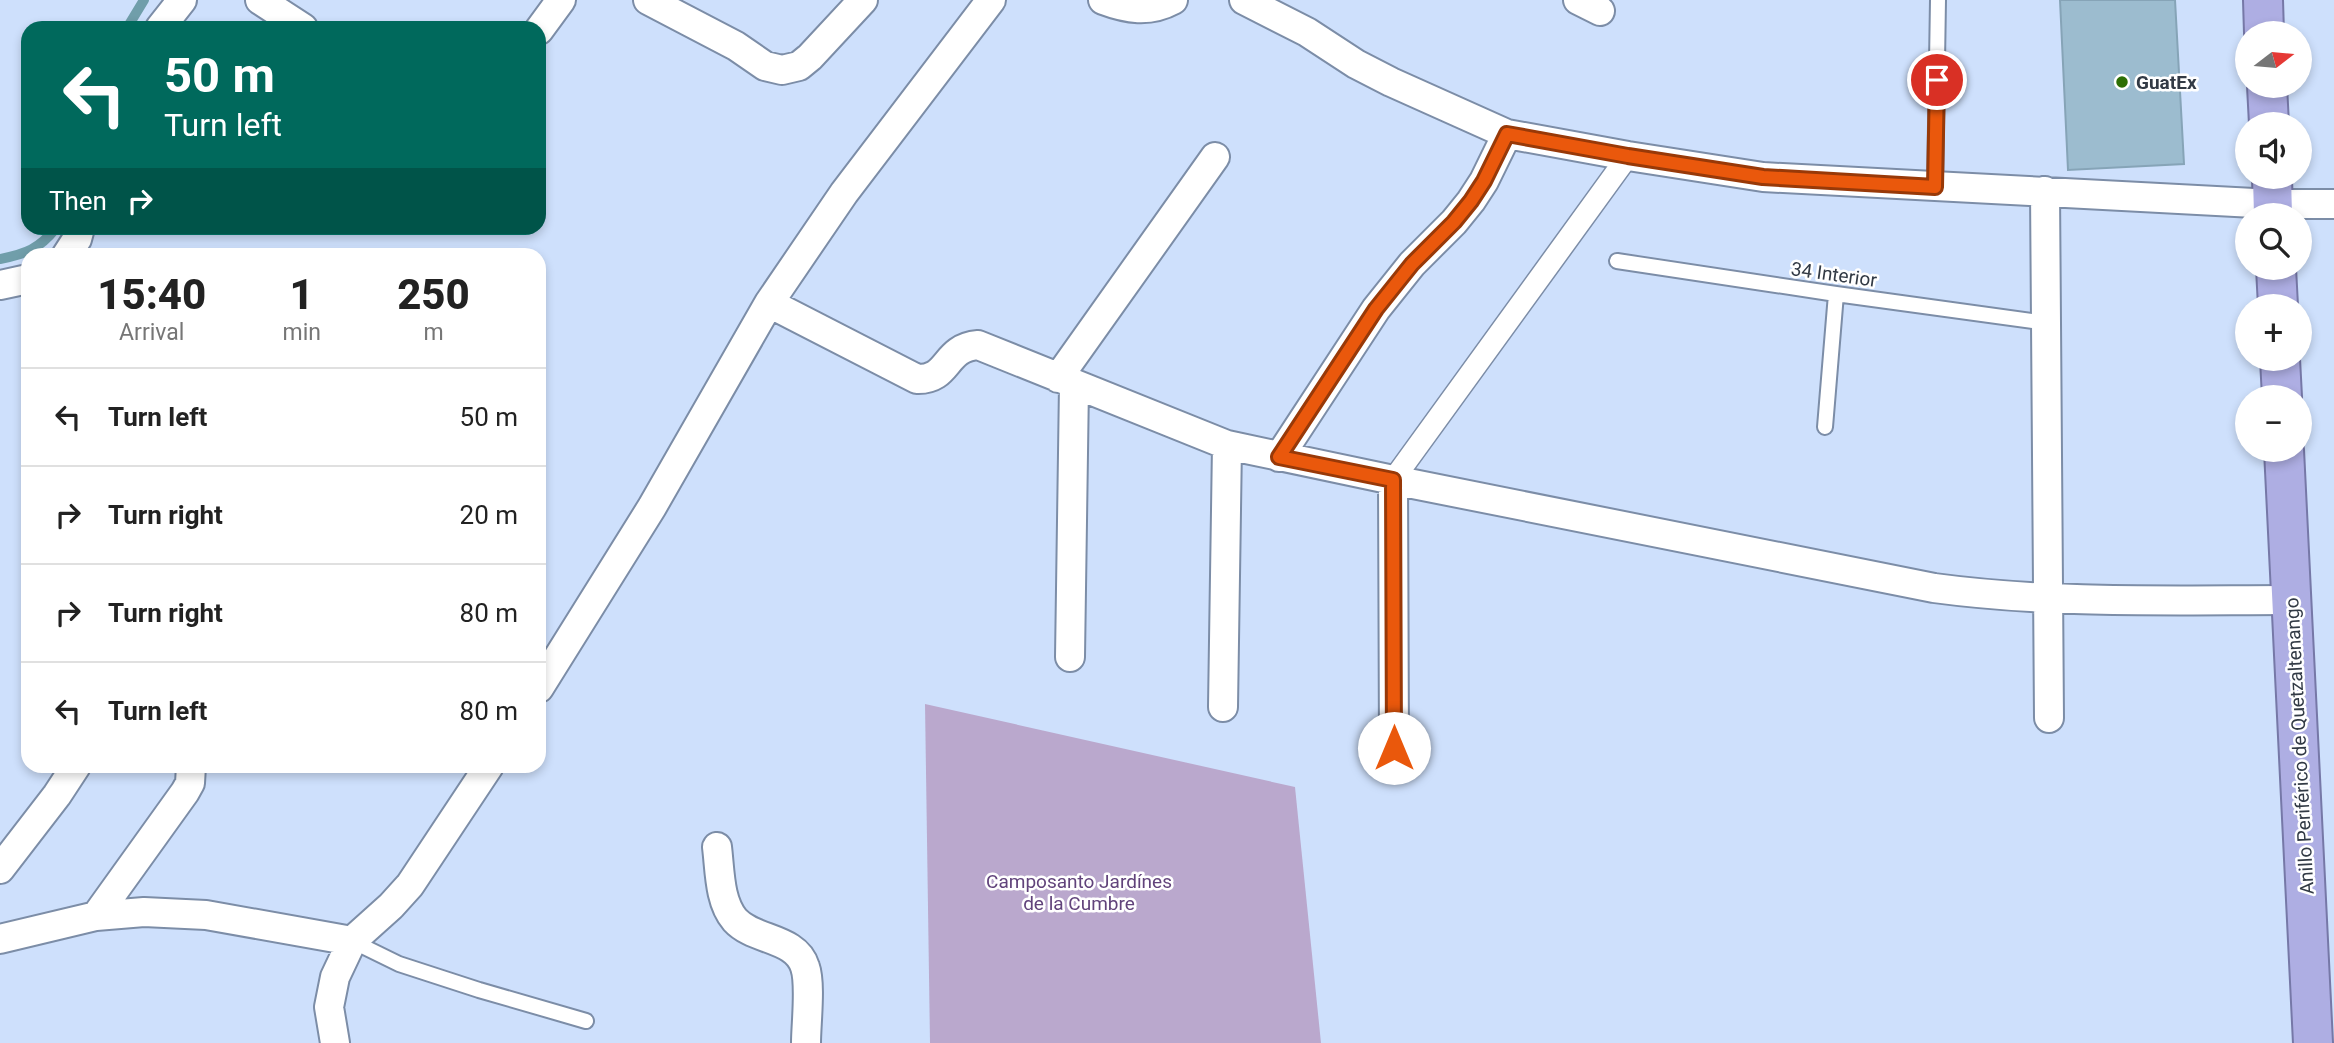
<!DOCTYPE html>
<meta charset="utf-8">
<style>
body{margin:0;font-family:Roboto,sans-serif;background:#f2f2f2;color:#222;height:100vh;display:flex;flex-direction:column;font-size:26px;white-space:nowrap}
*{box-sizing:border-box;margin:0}
p{font-size:23px;color:#767676}
.icon{flex:none;width:38px;height:38px;fill:none;stroke:currentColor;stroke-width:2;stroke-linecap:round;stroke-linejoin:round}
.map{position:relative;flex:1;overflow:hidden}
.side{position:absolute;left:21px;top:248px;width:525px;height:525px;display:flex;flex-direction:column;background:#fff;border-radius:21px;box-shadow:0 4px 10px #0003}
.side>*{flex:none}
.hud{position:absolute;left:21px;top:21px;width:525px;height:214px;border-radius:21px;box-shadow:0 4px 10px #0003;background:#00695c;color:#fff;overflow:hidden}
.needle{width:46px;rotate:74deg}
.controls{position:absolute;left:2235px;top:21px;display:grid;gap:14px}
.controls a{display:grid;place-items:center;width:77px;height:77px;border-radius:50%;background:#fff;box-shadow:0 4px 10px #0003;font-size:35px}
.pin{position:absolute;display:grid;place-items:center;width:60px;height:60px;color:#fff;margin:-30px;border:4px solid #fff;border-radius:50%;box-shadow:0 2px 7px #0007}
.me{position:absolute;width:77px;margin:-38px;rotate:0deg;stroke-linejoin:round;filter:drop-shadow(0 0 5px #0008)}
.turn{display:flex;align-items:center;gap:24px;height:147px;padding:0 28px;font-size:32px}
.turn .icon{width:91px;height:91px;stroke-width:2.5}
.turn b{display:block;font-size:49px;line-height:60px}
.then{display:flex;align-items:center;height:66px;padding:0 28px;background:#0003;gap:14px;font-size:26px}
.eta{display:flex;justify-content:space-evenly;align-items:center;height:119px;text-align:center}
.eta b{font-size:42px;font-weight:800;line-height:49px}
ul{padding:0;list-style:none}
li{display:flex;align-items:center;gap:21px;height:98px;padding:0 28px;border-top:2px solid #e0e0e0}
li div{flex:1}
li b{display:block;font-size:26px}
li em{font-style:normal}
.map>svg:first-child{display:block}
</style>
<div class="map">
<svg width="2334" height="1043" viewBox="0 0 2334 1043">
<rect width="100%" height="100%" fill="#cee0fc"/>
<path fill="#baa8cd" d="M 925,704 L 1295,787 L 1321,1043 L 930,1043 Z"/>
<g fill="none" stroke-linecap="round" stroke-linejoin="round">
<path stroke="#709eaa" stroke-width="10" d="M 127,28 L 144,0
M 0,259 C 26,254 39,249 56,228"/>
</g>
<path fill="#9cbccf" stroke="#86a4b7" stroke-width="2" d="M 2060,0 L 2175,0 L 2184,164 L 2068,170 Z"/>
<g fill="none" stroke-linecap="round" stroke-linejoin="round">
<g stroke="#7c8da7" stroke-width="18">
<path id="service" d="M 1935,187 L 1938,0
M 1617,261 L 1836,294 L 2047,323
M 1825,427 L 1836,294
M 352,941 L 399,964 L 479,990 L 586,1021"/>
</g>
<g stroke="#7c8da7" stroke-width="24">
<path id="pedestrian" d="M 1393,480 L 1628,156"/>
</g>
<g stroke="#7c8da7" stroke-width="32">
<path id="minor" d="M 260,0 L 303,28
M 648,0 L 736,46 L 765,66 L 782,70 L 799,66 L 810,57 L 863,0
M 1103,0 C 1127,9 1149,13 1173,0
M 1244,0 L 1307,32 L 1356,64 L 1391,82 L 1507,134 L 1628,156 L 1763,177 L 2273,204 L 2334,204
M 1578,0 L 1600,11
M 160,28 L 182,0
M 539,30 L 561,0
M 2045,191 L 2049,718
M 66,256 L 77,239 L 80,228
M 0,285 L 28,279
M 769,303 L 917,379 C 950,380 943,348 978,345 L 1227,445 L 1393,480 L 1934,588 C 2053,604 2172,600 2291,600
M 1058,378 L 1215,157
M 1279,457 L 1376,309 L 1412,264 L 1454,222 L 1471,201 L 1484,181 L 1507,134
M 1393,480 L 1394,748
M 1070,657 L 1074,385
M 539,688 L 652,507 L 769,303 L 844,193 L 991,0
M 1223,707 L 1227,445
M 717,847 C 720,871 719,901 735,920 C 754,941 796,937 805,967 C 811,984 806,1024 806,1043
M 0,869 L 57,795 L 76,766
M 96,916 L 185,792 L 190,783 L 191,766
M 0,939 L 96,916 L 144,912 L 206,915 L 352,941
M 335,1043 L 329,1007 L 335,977 L 352,941 L 391,906 L 410,885 L 489,766"/>
</g>
<g stroke="#7678a7" stroke-width="42">
<path id="trunk" d="M 2263,0 L 2264,33
M 2267,86 L 2269,124
M 2272,177 L 2273,215
M 2276,268 L 2278,306
M 2280,359 L 2282,397
M 2284,450 L 2313,1043"/>
</g>
<use href="#service" stroke="#fff" stroke-width="14"/>
<use href="#pedestrian" stroke="#fff" stroke-width="21"/>
<use href="#minor" stroke="#fff" stroke-width="28"/>
<use href="#trunk" stroke="#aeaee3" stroke-width="38"/>
</g>
<g fill="none" stroke-linecap="round" stroke-linejoin="round">
<g stroke="#983908" stroke-width="18">
<path id="route" d="M 1394,748 L 1393,480 L 1279,457 L 1376,309 L 1412,264 L 1454,222 L 1471,201 L 1484,181 L 1507,134 L 1628,156 L 1763,177 L 1935,187 L 1937,80"/>
</g>
<use href="#route" stroke="#ea580c" stroke-width="12"/>
</g>
<circle fill="#2d6e04" stroke="#fff" stroke-width="2.5" cx="2122" cy="82" r="7"/>
<g text-anchor="middle" stroke-width="5" stroke-linejoin="round" paint-order="stroke">
<g font-size="19" font-weight="bold" fill="#323a45" stroke="#fff" text-anchor="start">
<text x="2136" y="89">GuatEx</text>
</g>
<g font-size="19" fill="#323a45" stroke="#fff">
<text transform="translate(1834 274) rotate(8)" y="7">34 Interior</text>
<text transform="translate(2299 746) rotate(-93)" y="7">Anillo Periférico de Quetzaltenango</text>
</g>
<g font-size="19" fill="#61437b" stroke="#fff">
<text x="1079" y="888">Camposanto Jardínes<tspan x="1079" dy="22">de la Cumbre</tspan></text>
</g>
</g>
</svg>
<div class="controls">
<a><svg class="needle" viewBox="-14 -14 28 28"><path d="M0-13l5 13h-10z" fill="#e53935"/><path d="M0 13l5-13h-10z" fill="#767676"/></svg></a>
<a><svg class="icon" aria-label="sound" viewBox="0 0 24 24"><path d="M4 9h4l5-4v14l-5-4H4zM17 9q2 3 0 6"/></svg></a>
<a><svg class="icon" aria-label="search" viewBox="0 0 24 24"><circle cx="10" cy="10" r="6"/><path d="M15 15l6 6"/></svg></a>
<a>+</a>
<a>−</a>
</div>
<div class="pin" style="left:1937px;top:80px;background:#d93025"><svg class="icon" aria-label="arrive" viewBox="0 0 24 24"><path d="M6 21V4h12l-3 4 3 4H6"/></svg></div>
<svg class="me" style="left:1394px;top:748px" viewBox="-20 -20 40 40"><circle r="19" fill="#fff"/><path d="M0-13L10 11 0 6-10 11z" fill="#ea580c"/></svg>
<div class="hud">
<div class="turn"><svg class="icon" aria-label="left" viewBox="0 0 24 24"><path d="M17 20v-9H6M10 6l-5 5 5 5"/></svg><div><b>50 m</b>Turn left</div></div>
<div class="then">Then<svg class="icon" aria-label="right" viewBox="0 0 24 24"><path d="M7 20v-9h11M14 6l5 5-5 5"/></svg></div>
</div>
<section class="side">
<div class="eta">
<div><b>15:40</b><p>Arrival</p></div>
<div><b>1</b><p>min</p></div>
<div><b>250</b><p>m</p></div>
</div>
<ul>
<li><svg class="icon" aria-label="left" viewBox="0 0 24 24"><path d="M17 20v-9H6M10 6l-5 5 5 5"/></svg><div><b>Turn left</b></div><em>50 m</em></li>
<li><svg class="icon" aria-label="right" viewBox="0 0 24 24"><path d="M7 20v-9h11M14 6l5 5-5 5"/></svg><div><b>Turn right</b></div><em>20 m</em></li>
<li><svg class="icon" aria-label="right" viewBox="0 0 24 24"><path d="M7 20v-9h11M14 6l5 5-5 5"/></svg><div><b>Turn right</b></div><em>80 m</em></li>
<li><svg class="icon" aria-label="left" viewBox="0 0 24 24"><path d="M17 20v-9H6M10 6l-5 5 5 5"/></svg><div><b>Turn left</b></div><em>80 m</em></li>
</ul>
</section>
</div>
